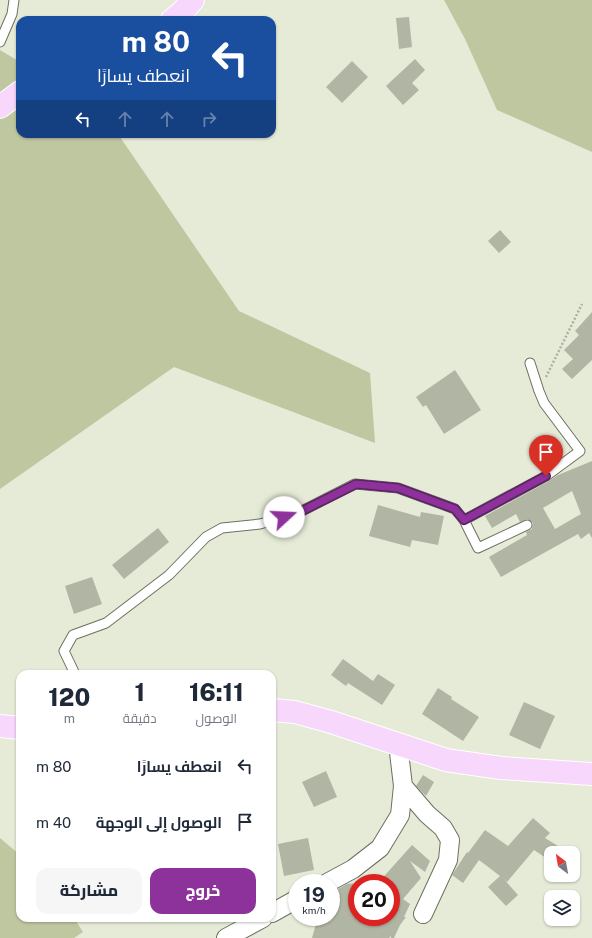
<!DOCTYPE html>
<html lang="ar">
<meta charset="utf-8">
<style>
body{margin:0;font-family:"Public Sans",Cairo,sans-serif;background:#f6f6f7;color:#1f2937;direction:rtl;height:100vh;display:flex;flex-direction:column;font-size:15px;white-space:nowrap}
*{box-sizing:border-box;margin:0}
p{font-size:13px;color:#747a83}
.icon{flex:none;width:22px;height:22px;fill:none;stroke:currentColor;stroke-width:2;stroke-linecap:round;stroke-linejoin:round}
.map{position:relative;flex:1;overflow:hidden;direction:ltr}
.panel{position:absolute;left:16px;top:670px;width:260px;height:252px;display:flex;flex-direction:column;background:#fff;border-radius:12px;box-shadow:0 1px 3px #0004;direction:rtl}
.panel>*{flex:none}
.banner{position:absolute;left:16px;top:16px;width:260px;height:122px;border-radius:12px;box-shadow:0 1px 3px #0004;direction:rtl;background:#1a4fa0;color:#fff;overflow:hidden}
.needle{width:26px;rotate:329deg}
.controls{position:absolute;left:544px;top:846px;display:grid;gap:8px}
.controls a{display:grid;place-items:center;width:36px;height:36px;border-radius:8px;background:#fff;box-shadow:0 1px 3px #0004;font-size:20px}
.speed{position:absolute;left:288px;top:874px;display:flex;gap:8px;font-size:20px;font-weight:700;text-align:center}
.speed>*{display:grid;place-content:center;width:52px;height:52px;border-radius:50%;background:#fff;box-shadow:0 1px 3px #0004;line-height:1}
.speed small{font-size:10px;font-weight:400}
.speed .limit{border:6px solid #d22;background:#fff;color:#111}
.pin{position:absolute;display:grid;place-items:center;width:34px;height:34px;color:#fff;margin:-41px -17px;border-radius:50% 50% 50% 0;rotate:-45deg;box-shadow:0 0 4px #0007}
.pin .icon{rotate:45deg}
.me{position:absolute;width:44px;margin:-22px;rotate:70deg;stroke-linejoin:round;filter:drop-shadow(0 0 3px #0008)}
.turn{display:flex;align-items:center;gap:14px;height:84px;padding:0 20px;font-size:18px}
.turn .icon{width:52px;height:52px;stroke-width:2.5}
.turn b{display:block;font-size:28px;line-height:34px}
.lanes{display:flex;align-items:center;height:38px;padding:0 20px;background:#0003;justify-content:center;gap:20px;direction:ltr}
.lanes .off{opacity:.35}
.eta{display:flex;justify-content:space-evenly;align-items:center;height:68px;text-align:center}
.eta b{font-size:24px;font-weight:800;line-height:28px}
.primary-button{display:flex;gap:8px;margin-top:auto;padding:8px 20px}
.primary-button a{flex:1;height:46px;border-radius:12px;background:#8d319b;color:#fff;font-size:16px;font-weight:800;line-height:46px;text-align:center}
.primary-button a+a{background:#f6f6f7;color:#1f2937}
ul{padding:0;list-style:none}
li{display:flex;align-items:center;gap:12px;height:56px;padding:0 20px}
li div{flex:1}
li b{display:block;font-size:15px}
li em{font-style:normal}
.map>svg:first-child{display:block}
</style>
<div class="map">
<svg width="592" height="938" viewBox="0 0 592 938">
<rect width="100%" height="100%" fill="#e6ebd8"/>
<path fill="#bfc7a0" d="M 444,0 L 592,0 L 592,152 L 497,110 L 465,39 Z
M 0,50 L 20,62 L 20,134 L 118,134 L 239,311 L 370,373 L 375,443 L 174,367 L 0,489 Z
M 0,838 L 20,855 L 20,918 L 74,918 L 83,932 L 74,938 L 0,938 Z"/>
<path fill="#b1b5a3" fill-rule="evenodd" d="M 409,17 L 412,47 L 399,49 L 396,18 Z
M 415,59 L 425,70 L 412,83 L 419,90 L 403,105 L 386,86 Z
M 352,61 L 368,77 L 342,103 L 326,87 Z
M 500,230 L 511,242 L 499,253 L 488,241 Z
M 592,312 L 592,360 L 572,379 L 562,369 L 573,359 L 564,350 L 579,335 L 575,331 Z
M 455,370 L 481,410 L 444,434 L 426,405 L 423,407 L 416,397 Z
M 592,461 L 592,538 L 589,533 L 581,539 L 578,534 L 501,577 L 489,557 L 527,535 L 526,532 L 532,529 L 533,523 L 527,519 L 520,522 L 516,514 L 492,528 L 485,516 L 549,481 L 558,475 ZM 572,491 L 581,514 L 555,529 L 543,508 Z
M 378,505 L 420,517 L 421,512 L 444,516 L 438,545 L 412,540 L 410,547 L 369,536 Z
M 158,528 L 169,542 L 124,579 L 112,565 Z
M 92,577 L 102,604 L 74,614 L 65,586 Z
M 343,659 L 373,681 L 378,674 L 395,685 L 382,705 L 348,683 L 346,686 L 331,675 Z
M 438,688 L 452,697 L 451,699 L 479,717 L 463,741 L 422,714 Z
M 524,702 L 555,716 L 540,749 L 509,735 Z
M 326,771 L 337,797 L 314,807 L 302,782 Z
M 423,775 L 434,782 L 426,796 L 416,786 Z
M 533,818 L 550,833 L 545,838 L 558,846 L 553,853 L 551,853 L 551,857 L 549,860 L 534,850 L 507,882 L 502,877 L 518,895 L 506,906 L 488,887 L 500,876 L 479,860 L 463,883 L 452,875 L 467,852 L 468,853 L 485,830 L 508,846 Z
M 308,838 L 314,870 L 284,876 L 278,844 Z
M 412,845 L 430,861 L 425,872 L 410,861 L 421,878 L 403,899 L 410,904 L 404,917 L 406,917 L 400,925 L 394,938 L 391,938 L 391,936 L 389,938 L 312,938 L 318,917 L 331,921 L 331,893 L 347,884 L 357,883 L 357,917 L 391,917 L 391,883 L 378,883 Z"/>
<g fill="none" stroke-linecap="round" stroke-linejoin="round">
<g stroke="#6c705f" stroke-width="11">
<path id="service" d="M 0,42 L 12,14 L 14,0
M 464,520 L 546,476 L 580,451 L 544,403 L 539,391 L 530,363
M 75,674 L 64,651 L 73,635 L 106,623 L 169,575 L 206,537 L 222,528 L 260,524 L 296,514 L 355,484 L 398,488 L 455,509 L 464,520 L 478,548 L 527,525"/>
</g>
<g stroke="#6c705f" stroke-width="20">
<path id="minor" d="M 403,786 L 427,814 L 443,828 L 450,840 L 448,860 L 423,914
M 327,883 L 353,869 L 380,848 L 400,815 L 403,786 L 398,744
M 272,913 L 297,899
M 226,938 L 263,918"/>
</g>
<g stroke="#fff" stroke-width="24">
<path id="primary" d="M 172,20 L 182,12 L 193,0
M 0,107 L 20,92
M 272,710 L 295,712 L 331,722 L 446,760 L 501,768 L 592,774
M 0,726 L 20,728"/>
</g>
<path stroke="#acb0a1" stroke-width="2.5" stroke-dasharray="2 2" stroke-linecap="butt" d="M 546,377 L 582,304"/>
<use href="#service" stroke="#fff" stroke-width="9"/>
<use href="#minor" stroke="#fff" stroke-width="18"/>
<use href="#primary" stroke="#f7d7fb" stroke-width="22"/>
</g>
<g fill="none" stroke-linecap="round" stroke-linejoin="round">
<g stroke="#5c2065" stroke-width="10">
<path id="route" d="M 284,517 L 296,514 L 356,484 L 398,488 L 455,509 L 464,520 L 546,476"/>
</g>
<use href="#route" stroke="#8d319b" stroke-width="7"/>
</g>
</svg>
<div class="controls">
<a><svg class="needle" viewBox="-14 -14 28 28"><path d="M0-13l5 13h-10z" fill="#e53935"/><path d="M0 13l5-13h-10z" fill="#747a83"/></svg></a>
<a><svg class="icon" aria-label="layers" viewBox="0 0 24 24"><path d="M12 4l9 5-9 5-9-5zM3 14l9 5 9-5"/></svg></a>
</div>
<div class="speed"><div>19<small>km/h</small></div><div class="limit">20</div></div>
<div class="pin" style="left:546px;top:476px;background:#d93025"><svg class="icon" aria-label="arrive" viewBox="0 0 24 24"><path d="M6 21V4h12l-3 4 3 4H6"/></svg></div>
<svg class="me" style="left:284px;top:517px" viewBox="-20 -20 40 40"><circle r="19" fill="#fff"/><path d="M0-13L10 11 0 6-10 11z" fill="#8d319b"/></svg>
<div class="banner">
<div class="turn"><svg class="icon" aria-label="left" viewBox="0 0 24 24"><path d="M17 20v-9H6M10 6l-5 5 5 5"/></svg><div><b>80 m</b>انعطف يسارًا</div></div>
<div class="lanes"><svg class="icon" aria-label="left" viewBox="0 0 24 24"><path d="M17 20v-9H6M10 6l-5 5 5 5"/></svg><svg class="icon off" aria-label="ahead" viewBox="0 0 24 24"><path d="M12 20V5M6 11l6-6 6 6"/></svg><svg class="icon off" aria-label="ahead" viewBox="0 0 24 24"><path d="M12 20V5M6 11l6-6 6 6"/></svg><svg class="icon off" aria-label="right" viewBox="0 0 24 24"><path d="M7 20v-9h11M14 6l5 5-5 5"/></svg></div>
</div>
<section class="panel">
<div class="eta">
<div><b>16:11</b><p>الوصول</p></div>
<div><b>1</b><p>دقيقة</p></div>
<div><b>120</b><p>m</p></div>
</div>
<ul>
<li><svg class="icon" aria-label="left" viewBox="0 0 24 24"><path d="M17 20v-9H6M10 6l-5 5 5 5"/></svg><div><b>انعطف يسارًا</b></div><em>80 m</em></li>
<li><svg class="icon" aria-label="arrive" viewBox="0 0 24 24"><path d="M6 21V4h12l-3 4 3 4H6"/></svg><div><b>الوصول إلى الوجهة</b></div><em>40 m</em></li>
</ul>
<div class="primary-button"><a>خروج</a><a>مشاركة</a></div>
</section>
</div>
